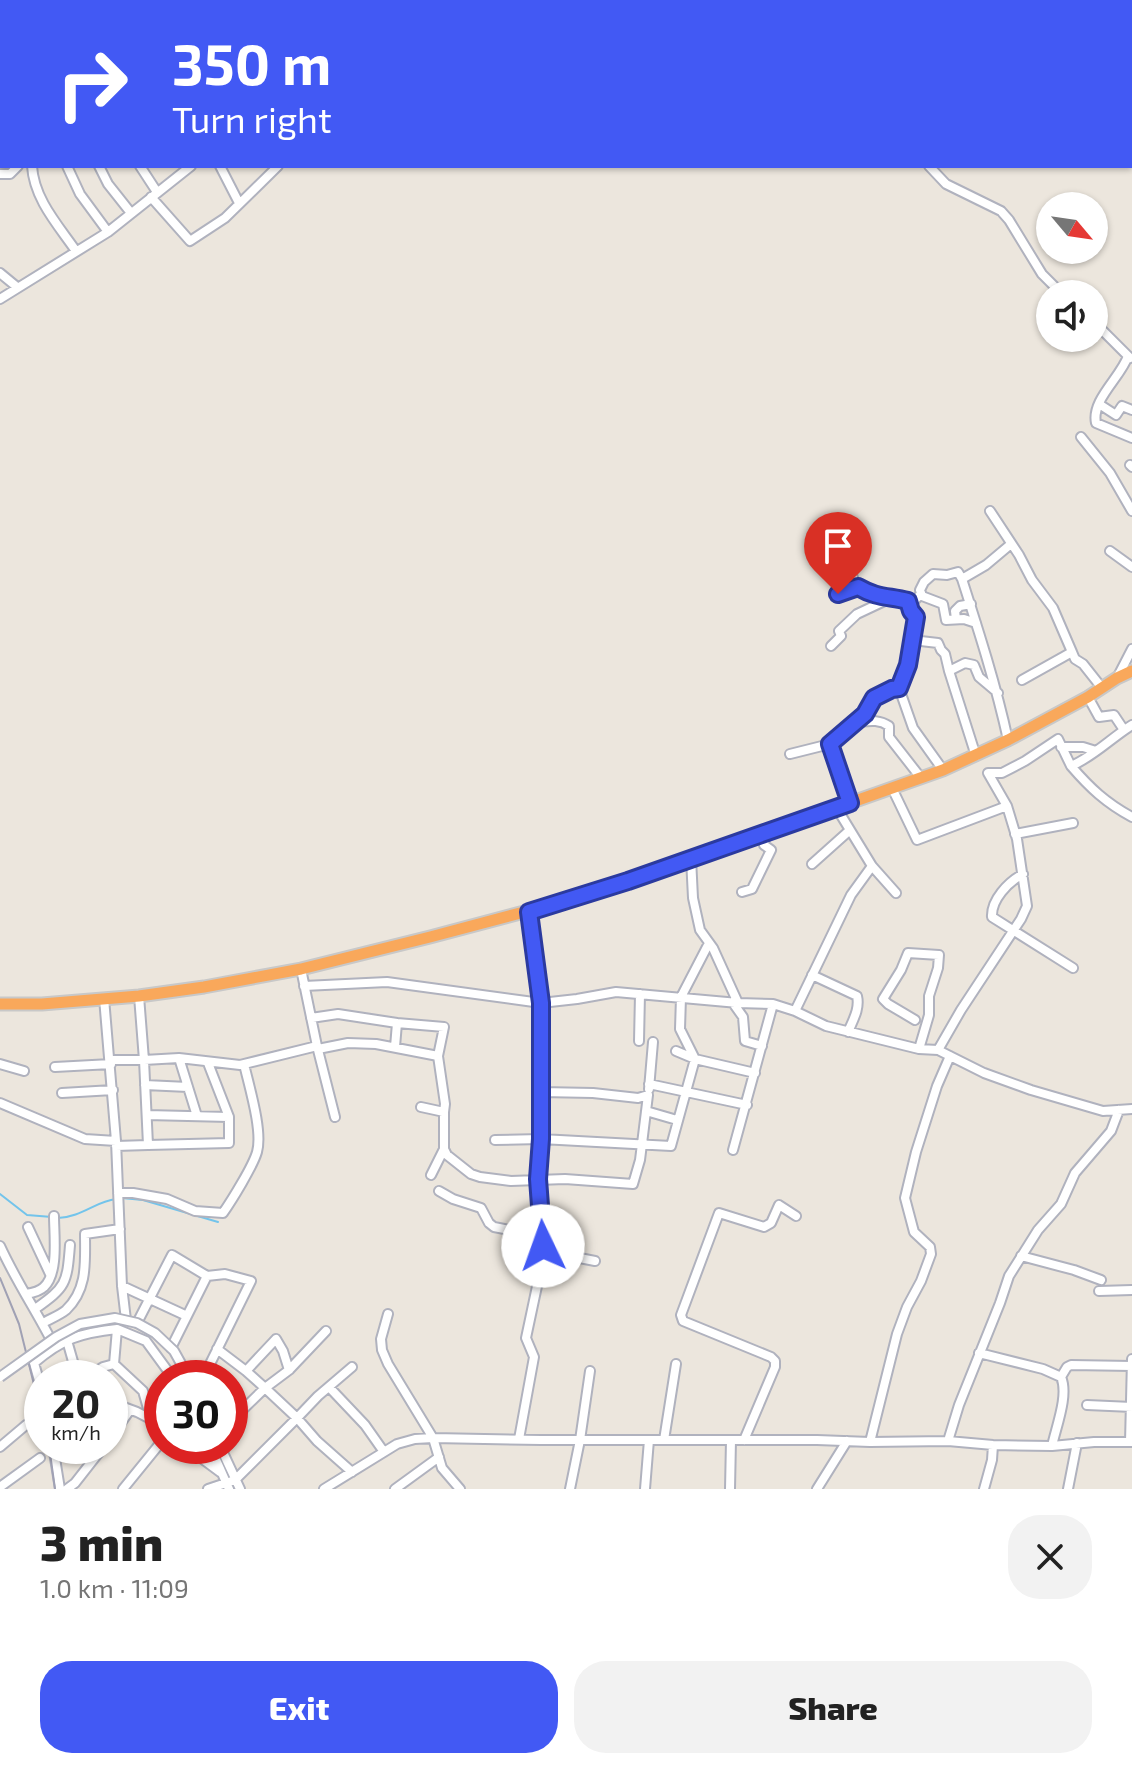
<!DOCTYPE html>
<meta charset="utf-8">
<style>
body{margin:0;font-family:"Exo 2",sans-serif;background:#f2f2f2;color:#222;height:100vh;display:flex;flex-direction:column;font-size:30px;white-space:nowrap}
*{box-sizing:border-box;margin:0}
p{font-size:26px;color:#767676}
.icon{flex:none;width:44px;height:44px;fill:none;stroke:currentColor;stroke-width:2;stroke-linecap:round;stroke-linejoin:round}
.map{position:relative;height:1489px;overflow:hidden}
.details{display:flex;flex-direction:column;background:#fff;flex:1}
.details>*{flex:none}
.top-card{position:absolute;left:0px;top:0px;width:1132px;height:168px;box-shadow:0 2px 6px #0004;background:#4259f4;color:#fff;overflow:hidden}
.needle{width:52px;rotate:119deg}
.controls{position:absolute;left:1036px;top:192px;display:grid;gap:16px}
.controls a{display:grid;place-items:center;width:72px;height:72px;border-radius:50%;background:#fff;box-shadow:0 2px 6px #0004;font-size:40px}
.speed{position:absolute;left:24px;top:1360px;display:flex;gap:16px;font-size:40px;font-weight:700;text-align:center}
.speed>*{display:grid;place-content:center;width:104px;height:104px;border-radius:50%;background:#fff;box-shadow:0 2px 6px #0004;line-height:1}
.speed small{font-size:20px;font-weight:400}
.speed .limit{border:12px solid #d22;background:#fff;color:#111}
.pin{position:absolute;display:grid;place-items:center;width:68px;height:68px;color:#fff;margin:-82px -34px;border-radius:50% 50% 50% 0;rotate:-45deg;box-shadow:0 0 8px #0007}
.pin .icon{rotate:45deg}
.me{position:absolute;width:88px;margin:-44px;rotate:357deg;stroke-linejoin:round;filter:drop-shadow(0 0 6px #0008)}
.turn{display:flex;align-items:center;gap:28px;height:168px;padding:0 40px;font-size:36px}
.turn .icon{width:104px;height:104px;stroke-width:2.5}
.turn b{display:block;font-size:56px;line-height:68px}
.round{display:grid;place-items:center;flex:none;width:84px;height:84px;border-radius:32px;background:#f2f2f2}
.headline{display:flex;align-items:center;justify-content:space-between;height:136px;padding:0 40px}
h1{font-size:48px;font-weight:800;line-height:60px}
.action{display:flex;gap:16px;margin-top:auto;padding:16px 40px}
.action a{flex:1;height:92px;border-radius:32px;background:#4259f4;color:#fff;font-size:32px;font-weight:800;line-height:92px;text-align:center}
.action a+a{background:#f2f2f2;color:#222}
.map>svg:first-child{display:block}
</style>
<div class="map">
<svg width="1132" height="1489" viewBox="0 0 1132 1489">
<rect width="100%" height="100%" fill="#ece6dd"/>
<g fill="none" stroke-linecap="round" stroke-linejoin="round">
<path stroke="#73c4eb" stroke-width="2" d="M 0,1194 L 27,1215 L 52,1217
M 122,1198 L 143,1200 L 218,1222
M 58,1218 C 82,1217 96,1201 116,1199"/>
<g stroke="#b0b2be" stroke-width="12">
<path id="minor" d="M 368,0 L 369,2
M 753,0 L 755,2
M 891,0 L 895,2
M 26,2 L 27,0
M 190,2 L 191,0
M 229,2 L 231,0
M 278,2 L 281,0
M 336,2 L 339,0
M 450,2 L 452,0
M 0,64 L 2,64
M 0,92 L 2,91
M 1130,150 L 1132,152
M 32,166 C 34,199 58,225 76,251
M 67,166 L 80,194 L 108,232
M 99,166 L 108,184 L 131,213
M 140,166 L 157,192
M 220,166 L 239,203
M 929,166 L 946,184 L 1001,211 L 1009,220 L 1042,274 L 1062,294
M 0,174 L 10,174 L 18,166
M 151,197 L 190,241 L 225,218 L 278,166
M 0,273 L 17,287
M 0,299 L 108,232 L 191,166
M 1094,322 L 1130,358
M 1128,356 C 1121,377 1091,400 1096,423 L 1132,438
M 1099,404 L 1116,415 L 1122,406 L 1132,410
M 1081,437 L 1110,473 L 1132,511
M 1130,465 L 1132,467
M 990,511 L 1019,555 L 1032,580 L 1053,608 L 1072,652
M 1110,551 L 1132,567
M 839,568 L 852,575 L 856,586 L 876,597 L 888,597
M 962,579 L 986,565 L 1011,544
M 838,594 L 858,587
M 956,619 L 955,611 L 960,606 L 971,604
M 976,623 L 964,619 L 946,620 L 943,604 L 922,596 L 920,590 L 924,582 L 933,574 L 947,575 L 958,572 L 962,579 C 979,632 996,685 1008,740
M 912,640 L 916,617 L 911,611 L 913,602 L 921,594
M 831,646 L 841,636 L 839,631 L 857,614 L 893,597 L 908,601 L 911,611
M 949,671 L 976,756
M 1117,678 L 1132,649
M 1022,680 L 1072,652 L 1075,659 L 1083,664 L 1102,688
M 899,688 L 913,728 L 943,770
M 1088,697 L 1099,717 L 1114,715 L 1124,730
M 858,722 C 869,721 879,719 889,726 L 889,737 L 921,778
M 830,744 L 865,714 L 874,698 L 899,688 L 908,665 L 912,640 L 938,643 L 941,650 L 945,654 L 949,671 L 965,663 L 974,665 L 979,677 L 998,693
M 1061,747 L 1083,747 L 1096,751
M 790,754 L 830,744 L 850,803
M 1071,766 C 1090,788 1106,803 1132,817
M 892,788 L 917,840 L 1007,806
M 1015,834 L 1073,823
M 691,858 L 693,898 L 700,930 L 713,948 L 738,1003
M 812,864 L 850,830
M 872,866 L 896,893
M 1023,874 C 1008,882 991,900 992,917 L 1073,968
M 742,892 L 752,889 L 771,850 L 764,845 L 766,832
M 529,912 L 541,1003 L 577,999 L 616,992 L 738,1003 L 773,1004 L 795,1011 L 826,1026 L 919,1049 L 938,1050 L 984,1073 L 1031,1090 L 1103,1111 L 1132,1109
M 301,969 L 317,1046 L 335,1117
M 812,975 L 857,996 C 860,1009 853,1020 848,1032
M 304,986 L 387,982 L 541,1003 L 541,1139 L 538,1179 L 543,1258 L 526,1338 L 534,1357 L 519,1439
M 104,998 L 116,1141
M 733,1003 L 743,1017 L 745,1041 L 762,1046
M 795,1011 L 851,895 L 872,866 L 836,807
M 311,1018 L 338,1014 L 397,1023 L 395,1047
M 915,1020 L 888,1004 L 883,999 L 901,970 L 908,953 L 939,955 L 938,968 L 929,996 L 929,1015 L 919,1049
M 397,1023 L 444,1027 L 438,1056
M 639,1041 L 640,994
M 318,1049 L 348,1043 L 376,1044 L 438,1056 L 445,1104 L 444,1112 L 421,1107
M 938,1050 L 961,1010 L 1021,919 L 1027,906 L 1017,839 L 1007,806 L 988,773 L 1002,773 L 1025,761 L 1058,739 L 1071,766 C 1093,757 1111,738 1132,725
M 676,1051 L 695,1059 L 680,1029 L 681,997 L 709,943
M 179,1058 L 197,1116
M 110,1060 L 144,1060 L 139,996
M 208,1063 L 229,1117 L 229,1143 L 148,1145 L 144,1060 L 179,1058 L 240,1065 L 317,1046
M 0,1064 L 24,1071
M 55,1067 L 111,1064
M 649,1084 L 747,1105
M 145,1085 L 188,1087
M 649,1089 L 653,1042
M 62,1093 L 113,1090
M 0,1103 L 85,1139 L 116,1141 L 122,1286 L 126,1320
M 646,1111 L 677,1120
M 444,1112 L 444,1149 L 447,1155 L 471,1174 L 480,1177 L 511,1181 L 565,1179 L 633,1184 L 640,1160 L 648,1095 L 638,1098 L 593,1093 L 541,1092
M 147,1115 L 229,1117
M 495,1140 L 541,1139 L 671,1146 L 695,1059 L 755,1073
M 116,1146 L 148,1145
M 733,1150 L 773,1004
M 431,1175 L 444,1149
M 439,1191 L 453,1199 L 481,1208 L 489,1223 L 494,1227 L 514,1231 L 527,1241 L 559,1254 L 595,1261
M 118,1193 L 133,1193 L 167,1199 L 195,1211 L 223,1213 C 232,1200 253,1166 257,1152 C 263,1131 249,1086 244,1064
M 28,1227 L 50,1274
M 0,1246 C 15,1279 35,1309 51,1340
M 1021,1256 L 1074,1270 L 1101,1280
M 122,1286 L 187,1316
M 1099,1291 L 1132,1290
M 26,1294 C 32,1293 40,1291 44,1287 C 59,1273 54,1235 54,1216
M 35,1309 C 66,1287 67,1284 70,1245
M 388,1314 L 381,1339 L 382,1350 L 388,1364 L 433,1438 L 442,1468 L 460,1489
M 43,1323 C 50,1319 60,1315 66,1310 C 88,1289 85,1262 85,1234 L 120,1229
M 137,1323 L 172,1255 L 207,1276 L 171,1348
M 66,1337 L 74,1365 L 89,1376
M 217,1349 L 246,1371
M 979,1353 L 1043,1369 L 1061,1377 C 1069,1395 1056,1427 1052,1446
M 114,1364 L 117,1329 L 146,1341 L 173,1378
M 289,1370 L 283,1351 L 276,1339 L 246,1371 L 265,1388 L 289,1370 L 326,1331
M 89,1376 L 103,1367 L 114,1364 L 143,1391 L 151,1419
M 1061,1377 L 1067,1367 L 1071,1365 L 1132,1366
M 65,1378 L 74,1365
M 200,1378 L 209,1366 L 251,1281 L 225,1274 L 207,1276
M 329,1387 L 365,1425 L 384,1452
M 42,1391 L 34,1363 C 62,1339 80,1333 117,1329
M 110,1402 L 137,1412 L 162,1425
M 1087,1405 L 1132,1407
M 110,1438 L 130,1410
M 664,1440 L 676,1364
M 744,1440 L 775,1367 L 775,1361 L 771,1357 L 683,1321 L 681,1315 L 719,1213 L 764,1227 L 771,1223 L 779,1205 L 796,1216
M 948,1441 L 959,1405 L 1000,1303 L 1009,1276 L 1038,1230 L 1061,1204 L 1075,1173 L 1111,1131 L 1119,1110
M 870,1442 L 897,1334 L 907,1307 L 921,1281 L 931,1254 L 930,1247 L 914,1232 L 905,1198 L 916,1152 L 937,1086 L 950,1056
M 1130,1442 L 1132,1359
M 53,1446 L 60,1489
M 185,1446 L 220,1472
M 210,1446 L 229,1489
M 220,1446 L 240,1489
M 0,1447 L 26,1425
M 352,1472 L 317,1441 L 297,1418 L 318,1396 L 352,1367
M 0,1487 L 40,1458
M 67,1489 L 75,1483 L 104,1446
M 123,1489 L 162,1441
M 208,1489 L 235,1480 L 297,1418 L 265,1388 L 230,1422
M 324,1489 L 397,1444 L 415,1439 L 433,1438 L 541,1440 L 817,1440 L 870,1442 L 948,1441 L 993,1445 L 1052,1446 L 1094,1442 L 1132,1442
M 395,1489 L 439,1457
M 570,1489 L 580,1440 L 590,1371
M 645,1489 L 649,1440
M 730,1489 L 731,1440
M 817,1489 L 847,1441
M 984,1489 L 992,1460 L 993,1445
M 1068,1489 L 1077,1443"/>
</g>
<g stroke="#c8c8c8" stroke-width="15">
<path id="highway" d="M 0,1004 L 42,1004 L 139,996 L 204,987 L 301,969 L 430,937 L 558,903 L 646,875 L 943,770 L 1008,740 L 1088,697 L 1117,678 L 1132,671"/>
</g>
<use href="#minor" stroke="#fff" stroke-width="8"/>
<use href="#highway" stroke="#f9a85b" stroke-width="11"/>
<path stroke="#a0a1b4" stroke-width="2" d="M 0,1278 L 19,1324 L 42,1417
M 49,1446 L 55,1489"/>
<g stroke="#b0b2be" stroke-width="12" stroke-linecap="butt">
<path id="minor-bridge" d="M 0,1377 L 56,1337 L 80,1324 L 115,1318 L 137,1323 L 155,1333 L 174,1351 L 189,1378"/>
</g>
<use href="#minor-bridge" stroke="#fff" stroke-width="8"/>
</g>
<g fill="none" stroke-linecap="round" stroke-linejoin="round">
<g stroke="#2b3a9f" stroke-width="20">
<path id="route" d="M 543,1246 L 538,1179 L 541,1139 L 541,1003 L 529,912 L 628,881 L 850,803 L 830,744 L 865,714 L 874,698 L 892,689 L 899,688 L 908,665 L 916,617 L 911,611 L 908,601 C 888,596 877,598 858,587 L 838,594"/>
</g>
<use href="#route" stroke="#4259f4" stroke-width="14"/>
</g>
</svg>
<div class="controls">
<a><svg class="needle" viewBox="-14 -14 28 28"><path d="M0-13l5 13h-10z" fill="#e53935"/><path d="M0 13l5-13h-10z" fill="#767676"/></svg></a>
<a><svg class="icon" aria-label="sound" viewBox="0 0 24 24"><path d="M4 9h4l5-4v14l-5-4H4zM17 9q2 3 0 6"/></svg></a>
</div>
<div class="speed"><div>20<small>km/h</small></div><div class="limit">30</div></div>
<div class="pin" style="left:838px;top:594px;background:#d93025"><svg class="icon" aria-label="arrive" viewBox="0 0 24 24"><path d="M6 21V4h12l-3 4 3 4H6"/></svg></div>
<svg class="me" style="left:543px;top:1246px" viewBox="-20 -20 40 40"><circle r="19" fill="#fff"/><path d="M0-13L10 11 0 6-10 11z" fill="#4259f4"/></svg>
<div class="top-card">
<div class="turn"><svg class="icon" aria-label="right" viewBox="0 0 24 24"><path d="M7 20v-9h11M14 6l5 5-5 5"/></svg><div><b>350 m</b>Turn right</div></div>
</div>
</div>
<section class="details">
<div class="headline"><div><h1>3 min</h1><p>1.0 km · 11:09</p></div><a class="round"><svg class="icon" aria-label="close" viewBox="0 0 24 24"><path d="M6 6l12 12M18 6L6 18"/></svg></a></div>
<div class="action"><a>Exit</a><a>Share</a></div>
</section>
